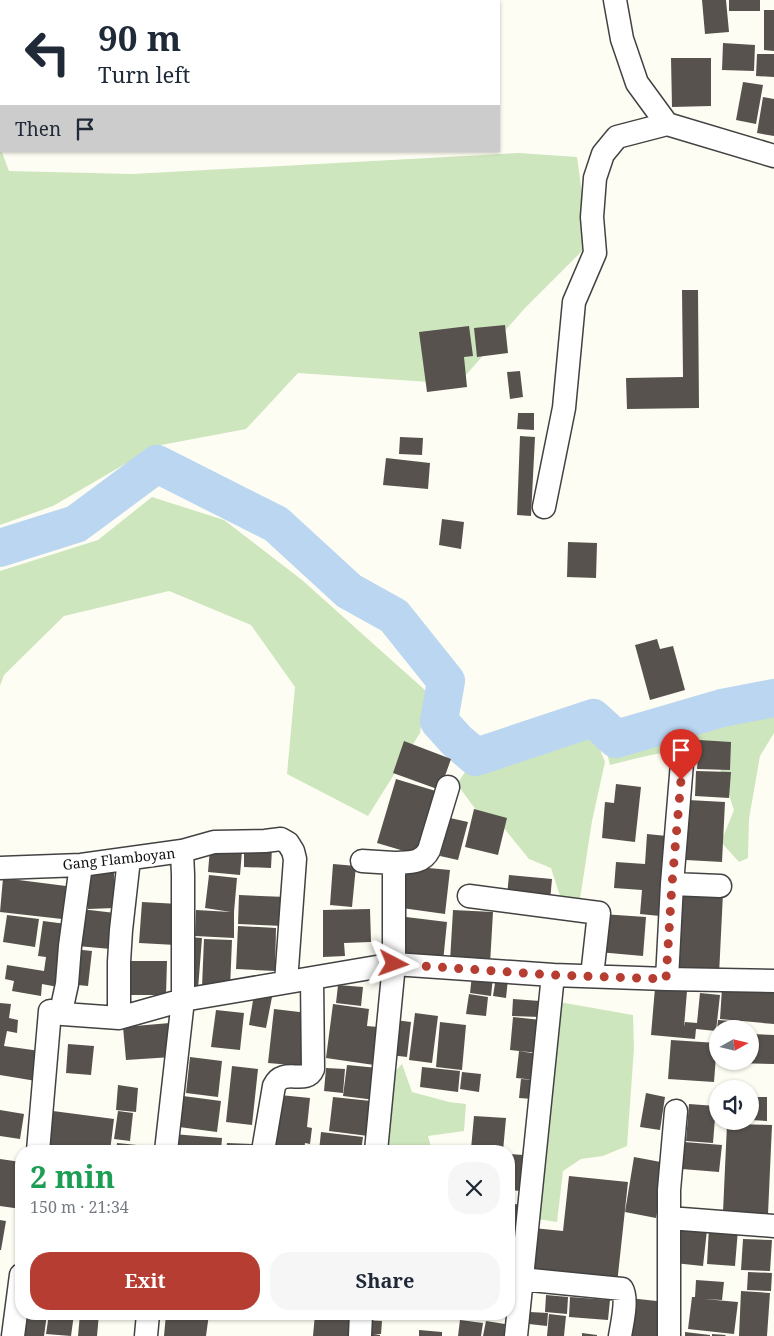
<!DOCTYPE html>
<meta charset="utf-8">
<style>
body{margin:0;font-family:"Noto Serif",serif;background:#f6f6f7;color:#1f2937;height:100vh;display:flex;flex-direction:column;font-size:19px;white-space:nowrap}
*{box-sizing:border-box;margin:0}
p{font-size:16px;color:#747a83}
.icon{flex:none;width:28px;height:28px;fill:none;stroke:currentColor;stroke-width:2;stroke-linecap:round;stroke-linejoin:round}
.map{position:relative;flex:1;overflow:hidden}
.details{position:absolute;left:15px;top:1145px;width:500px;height:175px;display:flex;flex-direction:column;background:#fff;border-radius:20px;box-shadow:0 1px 4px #0004}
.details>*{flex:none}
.banner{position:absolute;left:0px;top:0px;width:500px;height:152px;box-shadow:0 1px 4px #0004;background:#fff;color:#1f2937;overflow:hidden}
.needle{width:32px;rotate:82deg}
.tools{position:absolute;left:709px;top:1020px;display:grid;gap:10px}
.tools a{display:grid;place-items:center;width:50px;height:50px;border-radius:50%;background:#fff;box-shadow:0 1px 4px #0004;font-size:25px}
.pin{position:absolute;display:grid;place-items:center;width:42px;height:42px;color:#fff;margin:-51px -21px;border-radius:50% 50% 50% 0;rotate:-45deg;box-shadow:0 0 5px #0007}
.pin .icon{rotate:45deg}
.me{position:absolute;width:55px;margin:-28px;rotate:94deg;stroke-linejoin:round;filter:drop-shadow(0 0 4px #0008)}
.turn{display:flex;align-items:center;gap:18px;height:105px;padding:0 15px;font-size:22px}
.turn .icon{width:65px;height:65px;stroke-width:2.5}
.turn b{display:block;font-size:35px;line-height:42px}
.then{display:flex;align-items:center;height:48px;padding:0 15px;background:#0003;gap:10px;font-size:19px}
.round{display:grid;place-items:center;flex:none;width:52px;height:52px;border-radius:20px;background:#f6f6f7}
.headline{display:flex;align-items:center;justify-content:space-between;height:85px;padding:0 15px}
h1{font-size:30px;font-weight:700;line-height:38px;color:#1e9e55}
.cta{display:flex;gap:10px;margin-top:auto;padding:10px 15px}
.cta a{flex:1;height:58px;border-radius:20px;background:#b53d32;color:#fff;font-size:20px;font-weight:700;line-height:58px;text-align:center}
.cta a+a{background:#f6f6f7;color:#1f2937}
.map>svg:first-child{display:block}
</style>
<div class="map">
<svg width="774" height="1336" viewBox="0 0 774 1336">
<rect width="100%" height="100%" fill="#fefdf3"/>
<path fill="#cee6be" d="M 0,147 L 9,171 L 132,174 L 519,153 L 577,157 L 589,244 L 525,308 L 458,384 L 298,373 L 246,429 L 156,446 L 53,506 L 0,525 Z
M 152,497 L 224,520 L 302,580 L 426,691 L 420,733 L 368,816 L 287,774 L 295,687 L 251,625 L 169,591 L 64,616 L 4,675 L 0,686 L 0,571 L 98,540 Z
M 774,707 L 774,733 L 760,756 L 749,819 L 748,858 L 739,862 L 721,842 L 734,810 L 722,774 L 711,746 C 676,749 644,756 610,765 L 606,749 L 666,734 L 718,718 Z
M 593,732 L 605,762 L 592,821 L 580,899 L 560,896 L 551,868 L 529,859 L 503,827 L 476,810 L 457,784 L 465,772 L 505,761 L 539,746 L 574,736 Z
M 559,1002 L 633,1015 L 634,1048 L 627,1146 L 603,1156 L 581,1159 L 563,1171 L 557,1222 L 531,1218 Z
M 402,1064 L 412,1092 L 449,1102 L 466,1104 L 464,1131 L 428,1136 L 432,1151 L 387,1151 L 392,1108 L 391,1076 Z"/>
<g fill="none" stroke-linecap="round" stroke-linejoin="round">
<path stroke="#bbd6f1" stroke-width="38" d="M 0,548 L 76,524 L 157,464 L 276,524 L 349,591 L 394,616 L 446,681 L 439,721 L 457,741 L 476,757 L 593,718 L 616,739 L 722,708 L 774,698"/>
</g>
<path fill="#57524d" d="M 702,0 L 726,0 L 729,32 L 705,34 Z
M 729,0 L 760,0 L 760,11 L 729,11 Z
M 764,10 L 774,10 L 774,51 L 764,50 Z
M 723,43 L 755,45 L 754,71 L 722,70 Z
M 757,54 L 774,54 L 774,77 L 756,76 Z
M 671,58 L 711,58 L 711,106 L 672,107 Z
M 743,82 L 763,85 L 756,124 L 736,120 Z
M 763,97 L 774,99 L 774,136 L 757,133 Z
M 682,290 L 698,290 L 699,408 L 627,409 L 626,378 L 683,377 Z
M 505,325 L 508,353 L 477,357 L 474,328 Z
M 469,326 L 473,356 L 464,357 L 467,387 L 427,392 L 419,332 Z
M 520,371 L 523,397 L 510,399 L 507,372 Z
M 518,413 L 534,413 L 534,430 L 517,429 Z
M 520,436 L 535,437 L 531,516 L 517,515 Z
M 400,437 L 423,438 L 422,455 L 399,454 Z
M 386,458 L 430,463 L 428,489 L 383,485 Z
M 442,519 L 464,522 L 461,549 L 439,545 Z
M 568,542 L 597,543 L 596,578 L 567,577 Z
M 657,639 L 660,649 L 673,646 L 685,690 L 650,700 L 635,645 Z
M 699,740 L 731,742 L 730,770 L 697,769 Z
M 404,741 L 451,759 L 440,790 L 393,773 Z
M 696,771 L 731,772 L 729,798 L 695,796 Z
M 396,779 L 439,792 L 421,856 L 377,843 Z
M 616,784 L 641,787 L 635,842 L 602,838 L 605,802 L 614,803 Z
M 688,800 L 725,802 L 722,862 L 686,860 Z
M 474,809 L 507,818 L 498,855 L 465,847 Z
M 450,818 L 468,822 L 458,860 L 440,856 Z
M 647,834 L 667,836 L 660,916 L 640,914 L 642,890 L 614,888 L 616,862 L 645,864 Z
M 244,847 L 272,848 L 271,868 L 244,867 Z
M 210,848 L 242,851 L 240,875 L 208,872 Z
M 333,864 L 356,866 L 352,907 L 330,905 Z
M 407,866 L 450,870 L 445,914 L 402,908 Z
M 114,871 L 115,908 L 88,909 L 87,872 Z
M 209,875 L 237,878 L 234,912 L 234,938 L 195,936 L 196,910 L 231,912 L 205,908 Z
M 509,875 L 552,879 L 550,901 L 507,896 Z
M 3,878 L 66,886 L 62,919 L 0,912 Z
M 676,890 L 723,893 L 719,975 L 672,973 Z
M 239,895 L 286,897 L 284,926 L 238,924 Z
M 142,902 L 179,904 L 176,945 L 139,943 Z
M 81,909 L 115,913 L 111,949 L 77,946 Z
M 370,909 L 371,942 L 344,943 L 345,956 L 323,957 L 323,910 Z
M 453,910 L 493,912 L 490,964 L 450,961 Z
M 602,914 L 646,917 L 643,956 L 598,952 Z
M 7,915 L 39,919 L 35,947 L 3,942 Z
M 406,917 L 447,922 L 443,962 L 401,957 Z
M 43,921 L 66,924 L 58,987 L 42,984 L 41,996 L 12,991 L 14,981 L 5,979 L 7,965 L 44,971 L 46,957 L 38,956 Z
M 238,926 L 276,928 L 275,971 L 236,969 Z
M 188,937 L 202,938 L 198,989 L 185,988 Z
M 204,939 L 232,940 L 230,989 L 202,987 Z
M 73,949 L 92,951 L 88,986 L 68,984 Z
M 127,961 L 167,961 L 166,995 L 127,995 Z
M 472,975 L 493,977 L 491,996 L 470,993 Z
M 496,977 L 508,979 L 506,998 L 493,996 Z
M 338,985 L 363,987 L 361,1006 L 336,1003 Z
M 655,988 L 687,991 L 684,1027 L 685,1022 L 697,1023 L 700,993 L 720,995 L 716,1031 L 696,1029 L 695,1039 L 651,1035 Z
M 722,988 L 774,993 L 774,1024 L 720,1019 Z
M 254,994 L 272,997 L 266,1028 L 249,1025 Z
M 469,994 L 488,997 L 486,1016 L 466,1014 Z
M 513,999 L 540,1001 L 539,1017 L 512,1016 Z
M 0,1003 L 11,1004 L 9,1018 L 18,1020 L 17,1033 L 7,1031 L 4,1046 L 40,1051 L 36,1081 L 0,1075 Z
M 333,1004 L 369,1009 L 367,1026 L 378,1027 L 374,1065 L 326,1058 Z
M 274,1009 L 308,1013 L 303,1066 L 268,1063 Z
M 216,1010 L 244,1013 L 240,1050 L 211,1047 Z
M 415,1013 L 438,1016 L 432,1063 L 409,1060 Z
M 513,1017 L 541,1020 L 538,1053 L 510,1050 Z
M 395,1020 L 411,1022 L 407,1057 L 390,1055 Z
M 718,1020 L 732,1021 L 732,1029 L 717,1029 Z
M 440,1022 L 466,1025 L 462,1070 L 436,1067 Z
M 170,1023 L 172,1057 L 126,1060 L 123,1027 Z
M 750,1034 L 774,1035 L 774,1064 L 732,1063 L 732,1061 L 750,1061 Z
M 671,1040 L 717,1043 L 714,1082 L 668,1079 Z
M 68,1044 L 94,1046 L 91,1075 L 66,1073 Z
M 519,1051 L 538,1054 L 536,1080 L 516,1078 Z
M 190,1057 L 222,1061 L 218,1097 L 186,1093 Z
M 347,1065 L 378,1068 L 375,1100 L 343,1096 Z
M 232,1066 L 258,1069 L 252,1125 L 226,1122 Z
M 422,1067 L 460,1071 L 458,1092 L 420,1087 Z
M 326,1068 L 345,1069 L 343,1093 L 324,1091 Z
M 462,1072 L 481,1074 L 479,1092 L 460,1089 Z
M 521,1079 L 535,1080 L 533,1099 L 519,1098 Z
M 118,1085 L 138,1088 L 136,1112 L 116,1110 Z
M 646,1093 L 665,1097 L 660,1130 L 640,1127 Z
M 280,1095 L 310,1098 L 307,1127 L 312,1128 L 310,1144 L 305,1143 L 304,1151 L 274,1149 Z
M 183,1096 L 221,1101 L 217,1132 L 179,1127 Z
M 333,1097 L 371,1101 L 368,1136 L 329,1131 Z
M 750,1097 L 767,1097 L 767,1121 L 750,1120 Z
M 689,1104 L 716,1106 L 713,1143 L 686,1141 Z
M 0,1110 L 24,1114 L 20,1139 L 0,1136 Z
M 53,1111 L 114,1119 L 110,1151 L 42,1151 L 51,1134 Z
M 118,1111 L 133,1113 L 130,1141 L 114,1139 Z
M 474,1116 L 506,1118 L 503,1151 L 471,1149 Z
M 727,1124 L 772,1125 L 768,1214 L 723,1212 Z
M 321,1132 L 363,1137 L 361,1151 L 319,1151 Z
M 173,1134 L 222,1138 L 221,1151 L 171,1151 Z
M 684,1142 L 722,1145 L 719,1172 L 682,1169 Z
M 117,1143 L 137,1145 L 137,1151 L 116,1151 Z
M 227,1143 L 252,1144 L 251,1151 L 226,1151 Z
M 509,1154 L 524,1155 L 521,1191 L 509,1190 Z
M 634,1157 L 666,1163 L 656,1218 L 625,1212 Z
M 0,1159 L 21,1162 L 21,1209 L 0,1206 Z
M 569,1176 L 628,1182 L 617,1284 L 528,1275 L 533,1228 L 563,1231 Z
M 509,1203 L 521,1205 L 516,1259 L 509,1258 Z
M 0,1220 L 6,1221 L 1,1250 L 0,1250 Z
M 677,1227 L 707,1230 L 703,1266 L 674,1263 Z
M 709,1227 L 738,1229 L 735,1266 L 707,1264 Z
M 743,1239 L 772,1240 L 770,1271 L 741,1270 Z
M 748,1272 L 772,1273 L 771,1291 L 747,1290 Z
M 696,1280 L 724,1282 L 722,1300 L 704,1299 L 738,1302 L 734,1334 L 688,1329 L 692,1297 L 695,1297 Z
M 741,1291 L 770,1293 L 767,1336 L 739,1336 Z
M 546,1295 L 568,1297 L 567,1314 L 545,1312 Z
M 570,1297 L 610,1300 L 608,1320 L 569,1317 Z
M 629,1298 L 666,1302 L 663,1336 L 626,1336 Z
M 530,1312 L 548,1313 L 547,1326 L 529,1324 Z
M 21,1314 L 47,1314 L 44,1336 L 15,1336 Z
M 49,1314 L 74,1314 L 71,1336 L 46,1334 Z
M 80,1314 L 99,1314 L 97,1336 L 78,1336 Z
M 166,1314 L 209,1314 L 206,1336 L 164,1336 Z
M 315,1314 L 350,1314 L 348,1336 L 313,1336 Z
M 460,1314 L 472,1314 L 472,1316 L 460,1315 Z
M 549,1314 L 566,1316 L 564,1336 L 547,1336 Z
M 363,1320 L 382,1321 L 381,1334 L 374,1334 L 380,1335 L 380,1336 L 363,1336 Z
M 460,1320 L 483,1323 L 481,1336 L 458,1336 Z
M 486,1321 L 505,1324 L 504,1336 L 483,1336 Z
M 419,1330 L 442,1332 L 442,1336 L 419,1336 Z
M 685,1332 L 710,1335 L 710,1336 L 685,1336 Z
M 582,1333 L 597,1335 L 597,1336 L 582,1336 Z
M 712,1334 L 726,1335 L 725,1336 L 712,1336 Z"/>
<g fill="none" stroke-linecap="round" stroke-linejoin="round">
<g stroke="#424242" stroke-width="25">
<path id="street" d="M 615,0 L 622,39 L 637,83 L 667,124 L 774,156
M 544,507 L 564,408 L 574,302 L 595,253 L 592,217 L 595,178 L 603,154 L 617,137 L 667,124
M 362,861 L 394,863 L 394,964 L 376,1151
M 394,863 C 408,862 422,864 429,850 L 448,787
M 0,868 L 81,865 L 182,851 L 214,842 L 265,841 L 281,839 L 288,843 L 293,851 L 295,859 L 286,982
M 672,884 L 720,886
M 469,896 L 599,913 L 592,976
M 667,979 L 672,884 L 682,763
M 63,1014 L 62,1007 L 67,984 L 70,946 L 81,865
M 119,1018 L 119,962 L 121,930 L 129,859
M 38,1151 L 50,1011 L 63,1014 L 119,1018 L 183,1000 L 394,964 L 553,975 L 667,979 L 774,981
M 166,1151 L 183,1000 L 183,875 L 182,851
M 263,1151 L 274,1086 C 283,1066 306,1086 313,1069 L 312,978
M 669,1218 L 774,1226
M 521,1279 L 622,1289 C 628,1299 622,1324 620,1336
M 13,1336 L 21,1275
M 146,1336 L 148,1314
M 360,1336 L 361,1314
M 516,1336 L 553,975
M 669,1336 L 669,1190 L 676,1111"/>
</g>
<use href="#street" stroke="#fff" stroke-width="22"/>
</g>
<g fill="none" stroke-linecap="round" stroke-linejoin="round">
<path stroke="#b53d32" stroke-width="9" stroke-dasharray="0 16.2" d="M 394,964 L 553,975 L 666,979 L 672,884 L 681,780"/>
</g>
<g text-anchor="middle" stroke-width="5" stroke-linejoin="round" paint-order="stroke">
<g font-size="14" fill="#0f0f0f" stroke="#fff">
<text transform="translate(119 859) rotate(-6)" y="5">Gang Flamboyan</text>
</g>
</g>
</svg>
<div class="tools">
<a><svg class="needle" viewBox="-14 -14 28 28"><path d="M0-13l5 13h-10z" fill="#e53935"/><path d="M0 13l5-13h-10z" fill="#747a83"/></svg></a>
<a><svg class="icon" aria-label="sound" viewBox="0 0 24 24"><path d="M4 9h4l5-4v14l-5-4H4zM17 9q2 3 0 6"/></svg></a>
</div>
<div class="pin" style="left:681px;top:780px;background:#d93025"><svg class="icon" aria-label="arrive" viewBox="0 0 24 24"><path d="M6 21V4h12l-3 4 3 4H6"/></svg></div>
<svg class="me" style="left:394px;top:964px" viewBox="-20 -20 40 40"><path d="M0-17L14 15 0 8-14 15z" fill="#b53d32" stroke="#fff" stroke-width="4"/></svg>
<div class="banner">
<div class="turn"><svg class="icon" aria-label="left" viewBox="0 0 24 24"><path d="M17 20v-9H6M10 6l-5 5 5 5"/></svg><div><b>90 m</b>Turn left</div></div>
<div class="then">Then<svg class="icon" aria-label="arrive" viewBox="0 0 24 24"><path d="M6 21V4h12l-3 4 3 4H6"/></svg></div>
</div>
<section class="details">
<div class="headline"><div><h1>2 min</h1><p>150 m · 21:34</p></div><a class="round"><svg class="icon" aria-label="close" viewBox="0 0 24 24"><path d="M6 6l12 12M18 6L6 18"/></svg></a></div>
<div class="cta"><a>Exit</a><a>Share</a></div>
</section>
</div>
